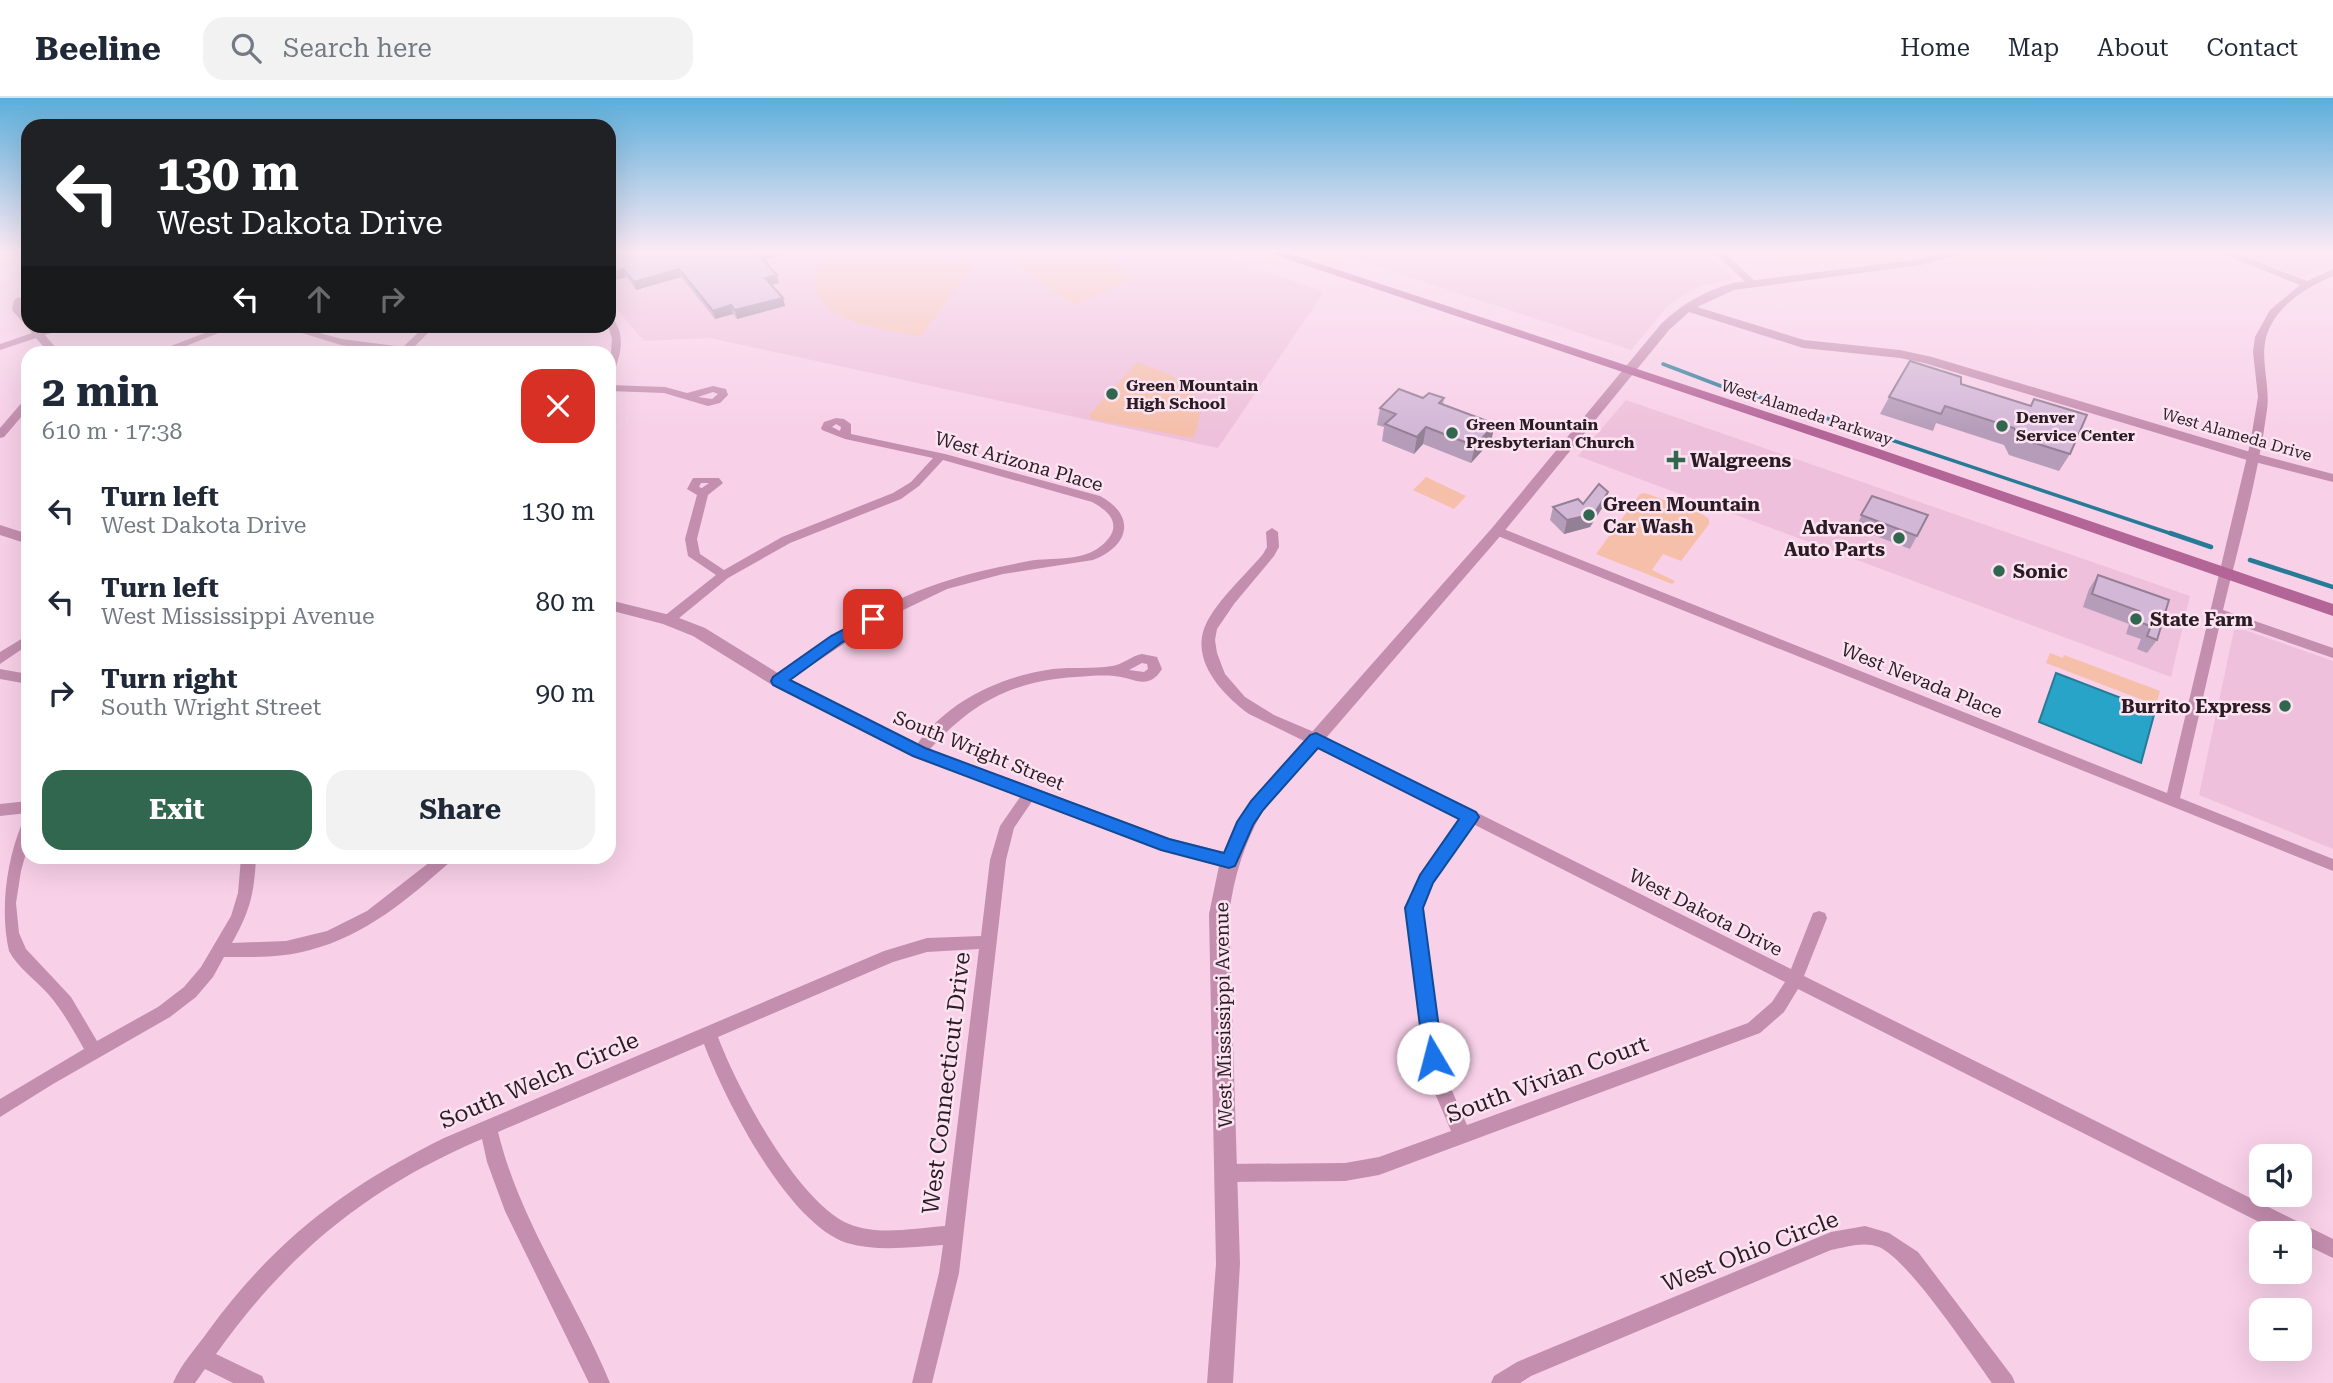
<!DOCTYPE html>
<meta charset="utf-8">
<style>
body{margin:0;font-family:"Roboto Serif",serif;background:#f2f2f3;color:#1f2937;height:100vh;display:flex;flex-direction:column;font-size:26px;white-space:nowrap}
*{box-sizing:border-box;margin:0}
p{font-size:23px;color:#747a83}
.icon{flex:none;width:38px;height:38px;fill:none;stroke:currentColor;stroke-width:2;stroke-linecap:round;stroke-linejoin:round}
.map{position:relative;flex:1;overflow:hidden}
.drawer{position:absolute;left:21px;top:248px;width:595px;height:518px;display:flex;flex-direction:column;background:#fff;border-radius:21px;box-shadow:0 7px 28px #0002}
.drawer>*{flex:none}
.guide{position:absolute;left:21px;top:21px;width:595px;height:214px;border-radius:21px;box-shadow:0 7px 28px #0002;background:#202124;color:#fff;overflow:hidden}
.fabs{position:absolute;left:2249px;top:1046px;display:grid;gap:14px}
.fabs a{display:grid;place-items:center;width:63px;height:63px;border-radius:14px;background:#fff;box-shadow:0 7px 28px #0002;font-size:35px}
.pin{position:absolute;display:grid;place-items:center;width:60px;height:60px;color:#fff;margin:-30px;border-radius:14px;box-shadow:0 4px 10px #0006}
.me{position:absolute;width:77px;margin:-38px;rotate:352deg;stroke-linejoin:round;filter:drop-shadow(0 0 5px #0008)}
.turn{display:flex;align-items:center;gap:24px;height:147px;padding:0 21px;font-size:32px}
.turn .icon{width:91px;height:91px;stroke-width:2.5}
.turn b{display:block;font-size:49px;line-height:60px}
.lanes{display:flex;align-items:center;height:66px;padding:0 21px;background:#0003;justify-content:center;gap:35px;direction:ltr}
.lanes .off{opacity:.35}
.round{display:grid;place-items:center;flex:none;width:74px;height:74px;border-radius:21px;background:#f2f2f3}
.headline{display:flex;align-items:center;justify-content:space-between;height:119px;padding:0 21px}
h1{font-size:42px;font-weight:700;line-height:52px}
.button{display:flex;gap:14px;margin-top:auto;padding:14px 21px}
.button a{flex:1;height:80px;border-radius:21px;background:#30674e;color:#fff;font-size:28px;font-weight:700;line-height:80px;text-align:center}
.button a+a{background:#f2f2f3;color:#1f2937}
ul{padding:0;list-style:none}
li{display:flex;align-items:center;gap:21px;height:91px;padding:0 21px}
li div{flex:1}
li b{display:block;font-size:26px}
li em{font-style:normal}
header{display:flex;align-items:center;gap:42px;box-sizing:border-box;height:98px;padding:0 35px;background:#fff;border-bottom:2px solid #e0e1e3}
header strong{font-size:33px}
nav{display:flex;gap:38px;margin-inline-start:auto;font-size:24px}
.search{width:490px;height:63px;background:#f2f2f3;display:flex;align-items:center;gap:18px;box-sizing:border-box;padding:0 24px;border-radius:21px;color:#747a83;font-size:26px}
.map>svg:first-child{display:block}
</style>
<header>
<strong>Beeline</strong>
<div class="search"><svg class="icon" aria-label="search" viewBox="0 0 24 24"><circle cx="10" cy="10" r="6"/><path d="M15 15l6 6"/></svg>Search here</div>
<nav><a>Home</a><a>Map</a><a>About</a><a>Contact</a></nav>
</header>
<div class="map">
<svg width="2333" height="1285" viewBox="0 0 2333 1285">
<rect width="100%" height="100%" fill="#f8d0e8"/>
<path fill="#eec0db" d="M 609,153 L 1209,153 L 1324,194 L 1218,350 L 710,240 L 644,243 L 609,202 Z
M 1330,153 L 1704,153 L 1733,180 L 1699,189 L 1678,200 L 1667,209 L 1631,252 Z
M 2229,153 L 2333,153 L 2333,166 L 2300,179 Z
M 1626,302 L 2190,498 L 2171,579 L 1578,358 Z
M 2234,532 L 2245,532 L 2333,563 L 2333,751 L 2199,697 Z"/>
<path fill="#f5bfaa" d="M 832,153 L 872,153 L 968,164 L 973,168 L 921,238 C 892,233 835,227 819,199 C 813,189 816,178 817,167 Z
M 995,153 L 1093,153 L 1137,179 L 1075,207 Z
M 1137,264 C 1176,278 1216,291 1193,340 L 1091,321 L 1089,317 Z
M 1426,379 L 1466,398 L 1454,411 L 1413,392 Z
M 1645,395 L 1702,416 L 1709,421 L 1709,426 L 1681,463 L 1663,456 L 1652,472 L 1675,483 L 1672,486 L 1596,456 L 1640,396 Z
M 2050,555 L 2063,560 L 2064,557 L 2160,593 L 2156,607 L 2046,565 Z"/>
<path fill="#27a4c7" stroke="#287b96" stroke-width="2" d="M 2056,575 L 2155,613 L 2141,665 L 2039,624 Z"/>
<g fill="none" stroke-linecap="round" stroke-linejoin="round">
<path stroke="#287b96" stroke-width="3.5" d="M 1663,266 L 1726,290 L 1787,307 L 2175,437"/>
<path stroke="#287b96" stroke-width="4.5" d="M 2170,435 L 2211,449
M 2250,462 L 2333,489"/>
<path fill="#c48eaf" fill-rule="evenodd" d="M 1712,153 L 1722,153 L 1755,183 L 1755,187 L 1749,187 Z
M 2216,153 L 2229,153 L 2307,183 L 2333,171 L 2333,178 C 2310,188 2283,203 2271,227 C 2256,254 2271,283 2267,312 C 2258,379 2239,446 2223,512 L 2333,550 L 2333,560 L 2221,521 L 2180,700 L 2333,761 L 2333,773 L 1493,436 L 1491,433 L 1497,429 L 1501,430 L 2167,695 L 2250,346 L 2258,299 L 2253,254 L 2255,239 L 2270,212 L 2300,187 Z
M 19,199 L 24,202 L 22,212 L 28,218 L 28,228 L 36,228 L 40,232 L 55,228 L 68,228 L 67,230 L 45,237 L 61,256 L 50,256 L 36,240 L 0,252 L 0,246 L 32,235 L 12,212 L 14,202 Z
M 609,218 L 612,219 C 626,238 621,254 614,275 L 609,278 L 612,241 L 608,228 Z
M 223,228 L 236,228 L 166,256 L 150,256 Z
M 279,228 L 293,228 L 342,241 L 403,249 L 425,228 L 435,228 L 413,250 L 442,256 L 397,256 L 341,247 Z
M 609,287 L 665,289 L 687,295 L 713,288 L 726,291 L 728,297 L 720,305 L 708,308 L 664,295 L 609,293 ZM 713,294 L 718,296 L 712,301 L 698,299 Z
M 28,301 L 28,311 L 4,339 L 0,340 L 0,330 L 24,302 Z
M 836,320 L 844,321 L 851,326 L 851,336 L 945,356 L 1100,398 C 1137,418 1129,448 1093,462 L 1003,476 L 947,491 L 874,526 L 783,586 L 773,586 L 771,583 L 773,580 C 826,543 879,505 940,485 C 969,475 999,469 1029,463 C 1052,459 1082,464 1101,448 C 1123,430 1113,415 1092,404 L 943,362 L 919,388 L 901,401 L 790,445 L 728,480 L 673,525 L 663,525 L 662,522 L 663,519 L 716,477 L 688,458 L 685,441 L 697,397 L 687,391 L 693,380 L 719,380 L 723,385 L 708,397 L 697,441 L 700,456 L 724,472 L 782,439 L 893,395 L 911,384 L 933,360 L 845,341 L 822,332 L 821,330 L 824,324 ZM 836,326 L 841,329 L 840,333 L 832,329 ZM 701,385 L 709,385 L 702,390 L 699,389 Z
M 1272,430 L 1278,434 L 1279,449 L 1274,458 L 1234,506 L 1217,531 L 1215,542 L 1217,555 L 1225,576 L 1245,599 L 1274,617 L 1321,637 L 1791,871 L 1813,815 L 1819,813 L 1825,815 L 1827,820 L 1804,878 L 2333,1141 L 2333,1160 L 2300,1144 L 2300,1136 L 2283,1136 L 1798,891 L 1784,914 L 1760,935 L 1379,1077 L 1345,1083 L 1225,1084 L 1219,1081 L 1216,1075 L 1219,1069 L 1225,1066 L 1345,1065 L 1379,1059 L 1451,1033 L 1428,979 L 1406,810 L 1421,778 L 1461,720 L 1249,616 C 1226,599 1194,568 1203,534 C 1211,507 1245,478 1263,456 L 1267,449 L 1266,434 ZM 1473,726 L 1785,884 L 1772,904 L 1748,925 L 1467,1027 L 1446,979 L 1422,810 L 1432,785 Z
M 28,537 L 28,547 L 0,566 L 0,554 Z
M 1142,556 L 1157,559 L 1162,571 C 1148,594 1133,579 1114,578 C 1102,577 1089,578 1076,579 C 1009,583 968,607 924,658 L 914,658 L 912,654 C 941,606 999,578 1053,571 C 1072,569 1093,571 1112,568 C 1122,567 1131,558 1142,556 ZM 1142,565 L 1147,566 L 1148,571 L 1144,574 L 1129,572 Z
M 0,571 L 28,576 L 28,586 L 0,581 Z
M 1030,690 L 1035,692 L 1037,696 L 1014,730 L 1006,762 L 959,1175 L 932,1285 L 912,1285 L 939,1175 L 943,1147 C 911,1149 878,1154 847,1145 C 788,1126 725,1002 704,946 L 498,1034 C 520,1124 575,1200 610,1285 L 589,1285 L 505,1113 L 487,1064 L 482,1041 C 367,1090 288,1155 216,1256 L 262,1278 L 265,1285 L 233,1285 L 205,1271 L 195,1285 L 173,1285 C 181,1266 197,1249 209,1232 C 275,1142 345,1089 444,1040 L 884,853 L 927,840 L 981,838 L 990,762 L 1000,728 L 1025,692 ZM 979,851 L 945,1128 C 915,1130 878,1138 849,1126 C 798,1105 737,990 718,939 L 893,864 L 927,854 Z
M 28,703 L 28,715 L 0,718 L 0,706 Z
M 28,722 L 28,748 L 21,773 L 16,805 L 19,835 L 26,851 L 71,899 L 97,943 L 158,909 L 184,889 L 201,869 L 231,818 L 238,795 L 241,760 L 256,760 C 254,797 250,813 232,845 L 286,843 L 327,833 L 367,813 L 435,760 L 453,760 L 450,764 C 408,801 365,838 310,852 C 282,860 252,859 224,859 L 213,879 L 196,899 L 170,919 L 53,986 L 0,1019 L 0,1001 L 84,951 C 73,932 63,913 49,897 C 36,882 18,870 9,853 C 0,814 6,765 21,728 L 23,724 Z
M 1865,1128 L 1889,1135 L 1918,1154 L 2012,1278 L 2015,1285 L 1992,1285 C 1970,1255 1909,1162 1879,1149 C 1864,1143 1846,1149 1831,1152 L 1531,1278 L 1520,1285 L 1491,1285 L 1494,1278 L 1517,1264 L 1831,1134 Z"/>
<path fill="#c48eaf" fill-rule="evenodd" d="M 1954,153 L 1974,153 L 1921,167 L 1734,192 L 1697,209 L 1804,242 L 1900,252 L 1932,259 L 2257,356 L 2333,376 L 2333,384 L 2247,362 L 1924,265 L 1900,260 L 1803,250 L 1689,214 L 1669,232 L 1502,436 L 1263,713 C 1244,745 1234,779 1229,816 L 1240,1166 L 1233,1285 L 1207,1285 L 1216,1166 L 1209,816 L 1219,768 L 1160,752 L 913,659 L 772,587 L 693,538 L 663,526 L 609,512 L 609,502 L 674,518 L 705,530 L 784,579 L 925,649 L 1169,740 L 1224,754 L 1251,703 L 1492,430 L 1661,226 C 1682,206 1704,193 1733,185 L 1921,161 Z
M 0,427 L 28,436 L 28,446 L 0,437 Z"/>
<path fill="#b36598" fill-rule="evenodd" d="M 1263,153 L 1281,153 L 1879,351 L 2333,506 L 2333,518 L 1869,357 Z"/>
</g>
<path fill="#b59db9" d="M 610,153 L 795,153 L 764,162 L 779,185 L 772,187 L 783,200 L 785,208 L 737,221 L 733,216 L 715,221 L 681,179 L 636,192 L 626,179 L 616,182 L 609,173 Z
M 1961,286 L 2030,308 L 2034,301 L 2070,356 L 2059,373 L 2009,357 L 2004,347 L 1936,325 L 1933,333 L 1880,316 L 1889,299 Z
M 1423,300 L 1444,300 L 1443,307 L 1495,326 L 1491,343 L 1471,365 L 1423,346 L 1414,356 L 1382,343 L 1384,329 L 1377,327 L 1380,310 Z
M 1608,394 L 1604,407 L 1590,429 L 1564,436 L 1550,422 L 1553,409 L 1583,406 Z
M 1872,398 L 1928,417 L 1910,451 L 1855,430 Z
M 2098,477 L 2169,502 L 2157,542 L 2147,555 L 2137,551 L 2141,541 L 2126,536 L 2129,526 L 2083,509 L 2089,491 Z"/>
<path fill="#948096" d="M 765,153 L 795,153 L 759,163 L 757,155 Z
M 623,171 L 626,179 L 616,182 L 613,174 Z
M 679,171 L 681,179 L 636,192 L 634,184 Z
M 777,177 L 779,185 L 767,188 L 765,180 Z
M 783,200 L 785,208 L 737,221 L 735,212 Z
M 731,207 L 733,216 L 715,221 L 713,213 Z
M 1495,326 L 1491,343 L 1471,365 L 1475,348 Z
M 1426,329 L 1423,346 L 1414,356 L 1417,339 Z
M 1608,394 L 1604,407 L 1590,429 L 1564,436 L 1567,422 Z"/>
<path fill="#d3b7d7" stroke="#948096" stroke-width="2" d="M 611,153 L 765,153 L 757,155 L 777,177 L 765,180 L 783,200 L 735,212 L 731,207 L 713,213 L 679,171 L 634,184 L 623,171 L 613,174 L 609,168 L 609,154 Z
M 1910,263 L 1961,279 L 1961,286 L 2031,308 L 2034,301 L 2087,317 L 2070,356 L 2019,340 L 2014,330 L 1945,308 L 1941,316 L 1889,299 Z
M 1399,291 L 1423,300 L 1429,295 L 1444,300 L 1439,305 L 1495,326 L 1475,348 L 1426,329 L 1417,339 L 1385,326 L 1396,316 L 1380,310 Z
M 1599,386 L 1608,394 L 1594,416 L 1567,422 L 1553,409 L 1578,401 L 1583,406 Z
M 1872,398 L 1928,417 L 1917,438 L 1861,417 Z
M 2098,477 L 2169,502 L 2157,542 L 2147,538 L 2151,528 L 2136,523 L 2139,513 L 2092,496 Z"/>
<linearGradient id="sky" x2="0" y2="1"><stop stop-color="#5baedb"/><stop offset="0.46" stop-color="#fceaf5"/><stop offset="1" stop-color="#fceaf5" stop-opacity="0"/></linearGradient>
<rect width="2333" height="333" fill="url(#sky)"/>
<path fill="#1a73e8" stroke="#114b97" stroke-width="2" d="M 873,516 L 878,517 L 880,521 L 878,524 L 841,545 L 790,582 L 925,650 L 1169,741 L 1224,755 L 1237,724 L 1251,703 L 1310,637 L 1316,635 L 1476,714 L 1479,719 L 1476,724 L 1433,785 L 1423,810 L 1443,960 L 1440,966 L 1433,969 L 1427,966 L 1424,960 L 1405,810 L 1420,777 L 1459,721 L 1318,650 L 1263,712 L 1253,727 L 1235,768 L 1229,770 L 1161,752 L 913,658 L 773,587 L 771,583 L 773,579 L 831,538 Z"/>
<g fill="#30674e" stroke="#fbe3f1" stroke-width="2.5">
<circle cx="1112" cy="296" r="7"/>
<circle cx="2002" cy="328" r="7"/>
<circle cx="1452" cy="335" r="7"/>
<path d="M1672.5 351.5h7v7h7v7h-7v7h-7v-7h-7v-7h7z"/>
<circle cx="1589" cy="417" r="7"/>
<circle cx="1899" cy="440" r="7"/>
<circle cx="1999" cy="473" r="7"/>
<circle cx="2136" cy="521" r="7"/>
<circle cx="2285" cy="608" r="7"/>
</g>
<g text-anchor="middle" stroke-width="5" stroke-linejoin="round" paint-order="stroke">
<g font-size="16" font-weight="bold" fill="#2a1b24" stroke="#fbe3f1" text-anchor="start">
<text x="1126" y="293">Green Mountain<tspan x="1126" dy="18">High School</tspan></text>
<text x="2016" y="325">Denver<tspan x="2016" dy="18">Service Center</tspan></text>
<text x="1466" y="332">Green Mountain<tspan x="1466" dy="18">Presbyterian Church</tspan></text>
</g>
<g font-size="16" fill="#2a1b24" stroke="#fbe3f1">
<text transform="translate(1807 314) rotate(18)" y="6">West Alameda Parkway</text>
<text transform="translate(2237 336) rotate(16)" y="6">West Alameda Drive</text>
</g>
<g font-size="19" font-weight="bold" fill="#2a1b24" stroke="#fbe3f1" text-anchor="start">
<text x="1690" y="369">Walgreens</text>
<text x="1603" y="413">Green Mountain<tspan x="1603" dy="22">Car Wash</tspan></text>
<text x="1885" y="436" text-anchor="end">Advance<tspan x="1885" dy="22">Auto Parts</tspan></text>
<text x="2013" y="480">Sonic</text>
<text x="2150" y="528">State Farm</text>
<text x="2271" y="615" text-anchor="end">Burrito Express</text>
</g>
<g font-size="19" fill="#2a1b24" stroke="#fbe3f1">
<text transform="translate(1019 363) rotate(16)" y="7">West Arizona Place</text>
<text transform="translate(1922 582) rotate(22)" y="7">West Nevada Place</text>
<text transform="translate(979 652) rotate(22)" y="7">South Wright Street</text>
<text transform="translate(1706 814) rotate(27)" y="7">West Dakota Drive</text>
<text transform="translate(1223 917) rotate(-91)" y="7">West Mississippi Avenue</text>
</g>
<g font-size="23" fill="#2a1b24" stroke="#fbe3f1">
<text transform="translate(1547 981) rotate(-20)" y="8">South Vivian Court</text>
<text transform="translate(539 982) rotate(-23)" y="8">South Welch Circle</text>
<text transform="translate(946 985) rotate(-83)" y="8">West Connecticut Drive</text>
<text transform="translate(1750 1153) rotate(-21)" y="8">West Ohio Circle</text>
</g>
</g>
</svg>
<div class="fabs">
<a><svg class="icon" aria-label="sound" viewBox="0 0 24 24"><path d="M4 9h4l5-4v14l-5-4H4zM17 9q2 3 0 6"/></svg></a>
<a>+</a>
<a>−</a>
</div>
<div class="pin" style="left:873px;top:521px;background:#d93025"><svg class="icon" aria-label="arrive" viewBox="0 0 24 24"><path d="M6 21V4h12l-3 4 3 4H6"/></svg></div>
<svg class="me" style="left:1433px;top:960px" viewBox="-20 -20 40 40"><circle r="19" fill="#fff"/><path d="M0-13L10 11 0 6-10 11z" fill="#1a73e8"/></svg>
<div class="guide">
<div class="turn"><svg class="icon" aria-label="left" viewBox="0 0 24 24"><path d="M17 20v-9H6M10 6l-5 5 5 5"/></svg><div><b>130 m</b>West Dakota Drive</div></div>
<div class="lanes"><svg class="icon" aria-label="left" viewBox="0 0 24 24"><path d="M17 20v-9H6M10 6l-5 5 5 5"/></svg><svg class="icon off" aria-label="ahead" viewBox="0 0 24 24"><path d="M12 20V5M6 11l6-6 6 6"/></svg><svg class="icon off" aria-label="right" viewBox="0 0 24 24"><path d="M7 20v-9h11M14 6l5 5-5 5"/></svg></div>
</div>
<section class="drawer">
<div class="headline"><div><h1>2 min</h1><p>610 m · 17:38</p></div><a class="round" style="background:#d93025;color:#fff"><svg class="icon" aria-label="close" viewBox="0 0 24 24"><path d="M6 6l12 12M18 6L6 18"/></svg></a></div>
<ul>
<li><svg class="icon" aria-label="left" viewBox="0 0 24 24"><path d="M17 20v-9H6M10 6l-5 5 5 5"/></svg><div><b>Turn left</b><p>West Dakota Drive</p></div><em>130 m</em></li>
<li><svg class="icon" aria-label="left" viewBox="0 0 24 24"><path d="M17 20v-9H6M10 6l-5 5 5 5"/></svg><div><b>Turn left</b><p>West Mississippi Avenue</p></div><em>80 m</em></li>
<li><svg class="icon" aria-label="right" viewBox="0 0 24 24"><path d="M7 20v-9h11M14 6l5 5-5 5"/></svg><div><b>Turn right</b><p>South Wright Street</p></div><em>90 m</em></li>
</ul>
<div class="button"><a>Exit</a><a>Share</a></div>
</section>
</div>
